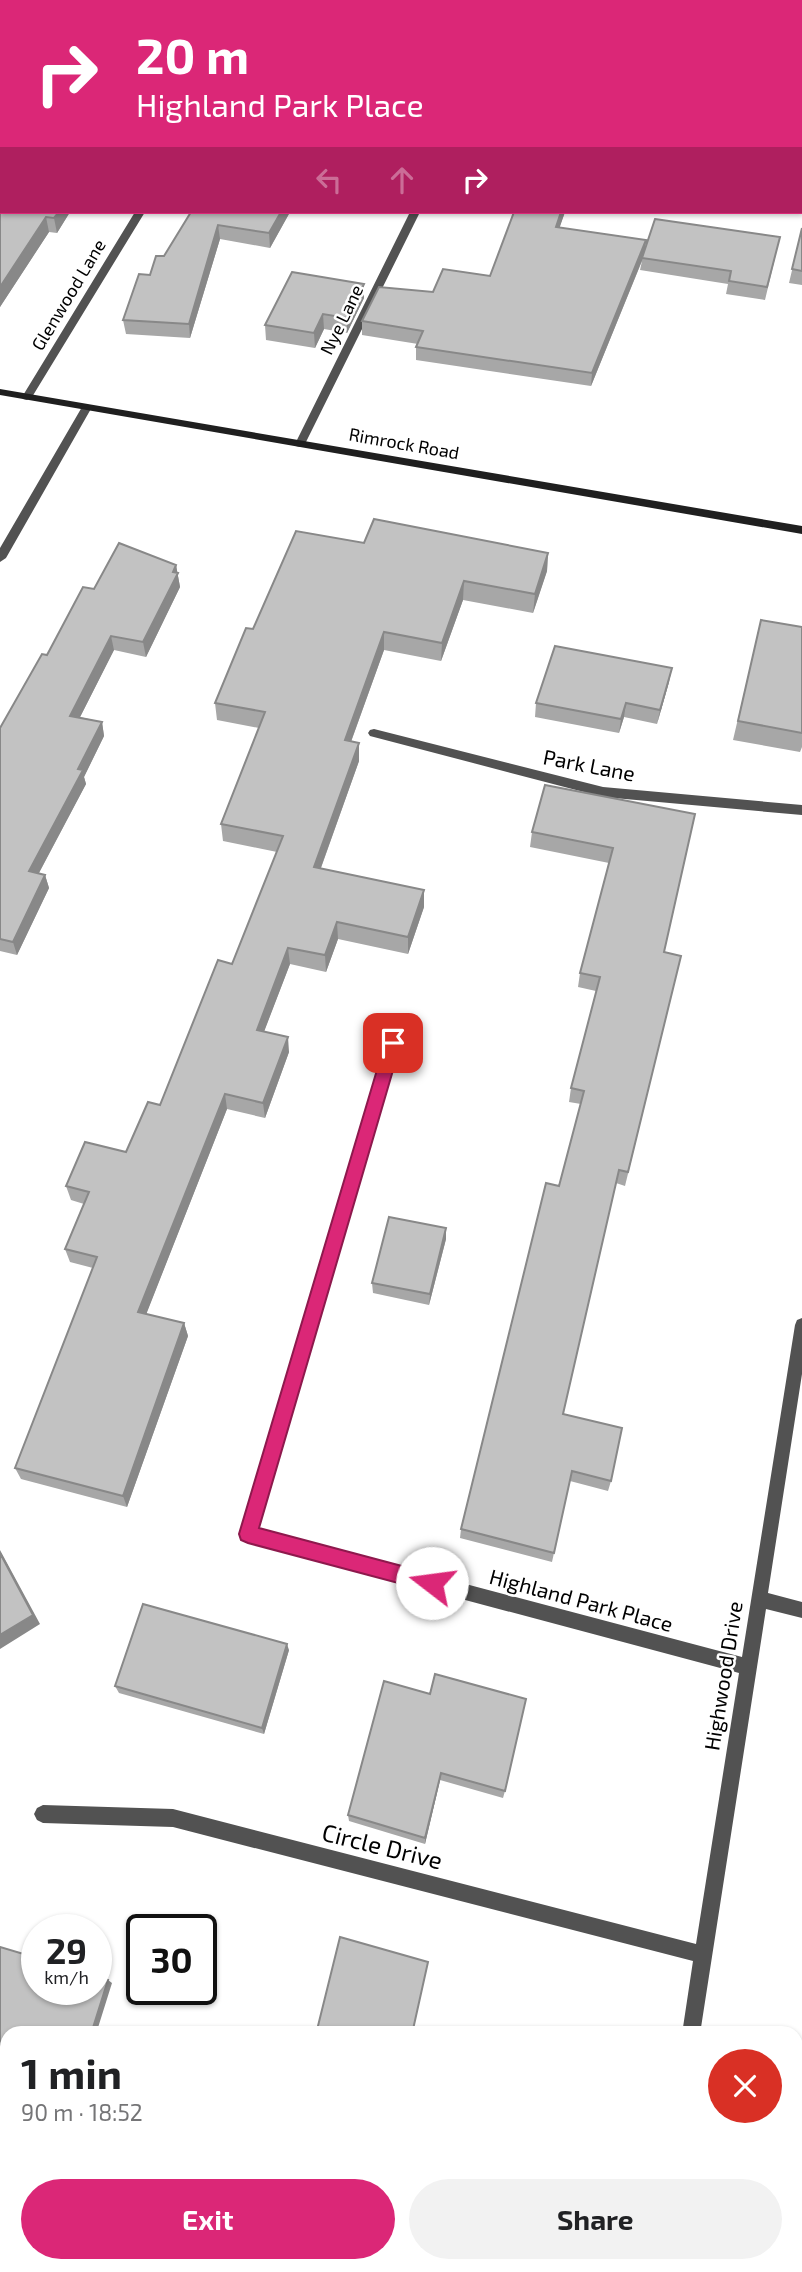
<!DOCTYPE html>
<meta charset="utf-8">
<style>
body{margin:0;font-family:"Exo 2",sans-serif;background:#f2f2f2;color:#202124;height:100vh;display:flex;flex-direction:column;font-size:26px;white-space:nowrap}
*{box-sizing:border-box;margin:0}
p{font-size:23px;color:#757577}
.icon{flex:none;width:38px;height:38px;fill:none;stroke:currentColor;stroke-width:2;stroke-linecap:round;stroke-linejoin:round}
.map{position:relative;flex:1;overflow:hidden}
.side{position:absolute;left:0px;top:2026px;width:803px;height:247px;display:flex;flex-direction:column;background:#fff;border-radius:21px 21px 0 0;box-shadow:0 2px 5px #0004}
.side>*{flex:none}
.guide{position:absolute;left:0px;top:0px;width:803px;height:214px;box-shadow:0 2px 5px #0004;background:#db2777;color:#fff;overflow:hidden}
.speed{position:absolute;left:21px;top:1914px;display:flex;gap:14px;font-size:35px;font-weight:700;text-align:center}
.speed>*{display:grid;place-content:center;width:91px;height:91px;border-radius:50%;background:#fff;box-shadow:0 2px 5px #0004;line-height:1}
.speed small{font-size:18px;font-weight:400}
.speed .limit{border:4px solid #111;border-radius:10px;background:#fff;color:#111}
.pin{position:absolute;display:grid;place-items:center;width:60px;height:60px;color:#fff;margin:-30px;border-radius:14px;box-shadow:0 4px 10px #0006}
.me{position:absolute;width:77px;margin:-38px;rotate:285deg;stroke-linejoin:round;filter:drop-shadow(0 0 5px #0008)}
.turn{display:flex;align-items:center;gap:24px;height:147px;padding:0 21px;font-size:32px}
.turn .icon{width:91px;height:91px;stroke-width:2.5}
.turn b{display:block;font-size:49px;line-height:60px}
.lanes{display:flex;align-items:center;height:66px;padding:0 21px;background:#0003;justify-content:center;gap:35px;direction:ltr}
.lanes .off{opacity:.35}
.round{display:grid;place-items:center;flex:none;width:74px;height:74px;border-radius:37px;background:#f2f2f2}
.overview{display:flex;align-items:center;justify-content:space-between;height:119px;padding:0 21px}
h1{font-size:42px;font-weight:700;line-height:52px}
.cta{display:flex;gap:14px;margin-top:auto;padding:14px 21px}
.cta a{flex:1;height:80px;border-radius:42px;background:#db2777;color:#fff;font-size:28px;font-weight:700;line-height:80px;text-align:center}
.cta a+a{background:#f2f2f2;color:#202124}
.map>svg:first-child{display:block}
</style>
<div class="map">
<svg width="802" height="2272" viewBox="0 0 802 2272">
<rect width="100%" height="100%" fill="#fff"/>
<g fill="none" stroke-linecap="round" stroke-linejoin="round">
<path fill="#525252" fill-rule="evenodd" d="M 264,0 L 273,0 L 263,2 Z
M 135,212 L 145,212 L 32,397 L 27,400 L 23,399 L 22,397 Z
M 410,212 L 420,212 L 305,444 L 300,447 L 296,446 L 295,444 Z
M 87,404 L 92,407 L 6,558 L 0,562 L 0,548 L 82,407 Z
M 374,729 L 603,787 L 802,805 L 802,815 L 603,797 L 370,736 L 368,733 L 370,730 Z
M 393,1037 L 398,1039 L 400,1043 L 258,1529 L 742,1657 L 795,1325 L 797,1320 L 802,1318 L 802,1374 L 768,1593 L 802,1602 L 802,1618 L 766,1609 L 700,2034 L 682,2034 L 693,1961 L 173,1827 L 43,1823 L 37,1820 L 34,1814 L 37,1808 L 43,1805 L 173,1809 L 696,1944 L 739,1673 L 248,1542 L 242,1540 L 240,1534 L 386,1043 L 388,1039 Z
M 643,2266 L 663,2266 L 663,2272 L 643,2272 Z"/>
<path fill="#1f1f1f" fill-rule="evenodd" d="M 0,389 L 802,526 L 802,534 L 0,395 Z"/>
</g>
<path fill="#a7a7a7" d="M 0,0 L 157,0 L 156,2 L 2,2 L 2,28 L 0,28 Z
M 0,181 L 2,212 L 70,212 L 57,233 L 49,232 L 0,307 Z
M 191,212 L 290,212 L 270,248 L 220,239 L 190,338 L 126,334 L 123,320 L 150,275 L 164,256 Z
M 514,212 L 565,212 L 559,228 L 645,247 L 780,237 L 765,300 L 726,294 L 728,284 L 640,270 L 642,261 L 591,386 L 416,360 L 416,347 L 418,344 L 362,335 L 362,321 L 433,292 L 490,276 Z
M 802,228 L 802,285 L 789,283 Z
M 364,284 L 364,298 L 347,333 L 324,329 L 315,348 L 266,340 L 265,325 Z
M 364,543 L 548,553 L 547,571 L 533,613 L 463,600 L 441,661 L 384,650 L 351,742 L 359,761 L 321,868 L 424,907 L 408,954 L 338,939 L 326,972 L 290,964 L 264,1031 L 289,1052 L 265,1118 L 227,1109 L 146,1314 L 184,1323 L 188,1336 L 127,1507 L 21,1479 L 15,1468 L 93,1268 L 70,1262 L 65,1249 L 84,1204 L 71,1200 L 66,1186 L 126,1152 L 160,1105 L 232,964 L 277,852 L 223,841 L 221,824 L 259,728 L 217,720 L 215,703 L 253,629 Z
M 176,565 L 180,587 L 146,657 L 114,650 L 80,717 L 102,722 L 104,736 L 84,777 L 86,784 L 39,873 L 45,875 L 49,888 L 17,955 L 0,951 L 0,728 L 47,655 L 94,589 Z
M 761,620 L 802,627 L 802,747 L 800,752 L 733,740 Z
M 669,682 L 657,724 L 624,717 L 619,733 L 535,717 L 536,703 Z
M 695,814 L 664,952 L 681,956 L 625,1186 L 616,1183 L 563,1414 L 611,1481 L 608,1491 L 570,1481 L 552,1562 L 460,1538 L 461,1529 L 559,1186 L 581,1104 L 569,1102 L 571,1088 L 596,991 L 578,987 L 580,973 L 609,863 L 530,847 L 532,832 Z
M 446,1228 L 446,1239 L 429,1305 L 373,1293 L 372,1283 Z
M 289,1650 L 264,1734 L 119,1693 L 115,1686 Z
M 384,1681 L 505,1791 L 503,1798 L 440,1780 L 425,1844 L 349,1821 L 348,1815 Z"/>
<path fill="#888" d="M 13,0 L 23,0 L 23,2 L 12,2 Z
M 144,0 L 157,0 L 156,2 L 143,2 Z
M 59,212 L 70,212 L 57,233 L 54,218 Z
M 281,212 L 290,212 L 270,248 L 269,233 Z
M 561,212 L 565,212 L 555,241 L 556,227 Z
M 46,217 L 49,232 L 0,307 L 0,287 Z
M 218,225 L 220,239 L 190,338 L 189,324 Z
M 646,240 L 645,253 L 591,386 L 592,373 Z
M 364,284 L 364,298 L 347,333 L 347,318 Z
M 323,314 L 324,329 L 315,348 L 314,333 Z
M 548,553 L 547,571 L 533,613 L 535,594 Z
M 176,565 L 180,587 L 146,657 L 143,642 Z
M 464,581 L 463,600 L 441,661 L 442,643 Z
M 384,632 L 384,650 L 345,758 L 345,740 Z
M 111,636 L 114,650 L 74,729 L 70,716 Z
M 672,668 L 669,682 L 657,724 L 660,710 Z
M 626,703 L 624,717 L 619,733 L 621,719 Z
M 102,722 L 104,736 L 84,777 L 86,784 L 33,884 L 29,871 Z
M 359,743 L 359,761 L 315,884 L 314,867 Z
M 45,875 L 49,888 L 17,955 L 13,942 Z
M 424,890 L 424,907 L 408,954 L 408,937 Z
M 337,922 L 338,939 L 326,972 L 325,955 Z
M 288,948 L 290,964 L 259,1045 L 257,1030 Z
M 288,1037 L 289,1052 L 265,1118 L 263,1103 Z
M 225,1094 L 227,1109 L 142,1325 L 138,1312 Z
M 446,1228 L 446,1239 L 429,1305 L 430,1294 Z
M 184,1323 L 188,1336 L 127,1507 L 123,1496 Z
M 0,1550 L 40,1624 L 0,1649 Z
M 287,1644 L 289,1650 L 264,1734 L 262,1728 Z
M 441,1773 L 440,1780 L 425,1844 L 425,1838 Z
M 108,1980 L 112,1983 L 96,2034 L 91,2034 Z
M 0,2250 L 7,2253 L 7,2258 L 0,2256 Z
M 29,2266 L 47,2267 L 45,2272 L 38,2272 Z
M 247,2266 L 260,2266 L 277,2272 L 265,2272 Z"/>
<path fill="#c2c2c2" stroke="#888" stroke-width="2" d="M 0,0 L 13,0 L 12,2 L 2,2 L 2,13 L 0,12 Z
M 92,0 L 144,0 L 143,2 L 124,0 L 123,2 L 105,2 Z
M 2,178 L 2,212 L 59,212 L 54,218 L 46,217 L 0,287 L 0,181 Z
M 191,212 L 281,212 L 269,233 L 218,225 L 189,324 L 123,320 L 139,274 L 150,275 L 156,256 L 164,256 Z
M 514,212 L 561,212 L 556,227 L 646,240 L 592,373 L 416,347 L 423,331 L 362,321 L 379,287 L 433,292 L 443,269 L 490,276 Z
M 655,219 L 780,237 L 767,287 L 729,281 L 731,271 L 642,258 Z
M 802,228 L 802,271 L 792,269 Z
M 292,272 L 364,284 L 347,318 L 323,314 L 314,333 L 265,325 Z
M 374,519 L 548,553 L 535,594 L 464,581 L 442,643 L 384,632 L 345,740 L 359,743 L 314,867 L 424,890 L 408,937 L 337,922 L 325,955 L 288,948 L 257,1030 L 288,1037 L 263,1103 L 225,1094 L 138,1312 L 184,1323 L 123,1496 L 15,1468 L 97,1257 L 65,1249 L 89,1192 L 66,1186 L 85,1142 L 126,1152 L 148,1102 L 160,1105 L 218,960 L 232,964 L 283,836 L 221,824 L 265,712 L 215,703 L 246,628 L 253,629 L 296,531 L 364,543 Z
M 119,543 L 176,565 L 173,572 L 178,573 L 143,642 L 111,636 L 70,716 L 102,722 L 78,769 L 83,770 L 29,871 L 45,875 L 13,942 L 0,939 L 0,728 L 42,654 L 47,655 L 83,587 L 94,589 Z
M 761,620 L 802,627 L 802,733 L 738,721 Z
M 555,646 L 672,668 L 660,710 L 626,703 L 621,719 L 536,703 Z
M 545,785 L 695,814 L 664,952 L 681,956 L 628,1172 L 619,1170 L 563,1414 L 622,1428 L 611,1481 L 572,1471 L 554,1553 L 461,1529 L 546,1183 L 559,1186 L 584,1091 L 571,1088 L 600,977 L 580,973 L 613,848 L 532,832 Z
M 389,1217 L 446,1228 L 430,1294 L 372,1283 Z
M 0,1553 L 33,1615 L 0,1635 Z
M 143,1604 L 287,1644 L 262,1728 L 115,1686 Z
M 435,1674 L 526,1699 L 505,1791 L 441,1773 L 425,1838 L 348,1815 L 384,1681 L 430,1694 Z
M 340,1937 L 428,1962 L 412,2034 L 316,2034 Z
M 0,1947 L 37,1958 L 37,1990 L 96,1990 L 96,1977 L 108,1980 L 91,2034 L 7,2034 L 7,2053 L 0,2051 Z
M 0,2256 L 7,2258 L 7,2266 L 29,2266 L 39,2270 L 38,2272 L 0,2272 Z
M 243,2266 L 247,2266 L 265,2272 L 241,2272 Z"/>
<path fill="#db2777" stroke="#8e194d" stroke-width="2" d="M 393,1037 L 401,1043 L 259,1528 L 432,1574 L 439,1576 L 442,1583 L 439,1589 L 432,1592 L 248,1543 L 241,1540 L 239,1534 L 385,1043 Z"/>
<g text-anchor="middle" stroke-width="5" stroke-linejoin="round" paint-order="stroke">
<g font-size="18" fill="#000" stroke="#fff">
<text transform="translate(69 295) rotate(-59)" y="6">Glenwood Lane</text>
<text transform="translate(342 320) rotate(-64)" y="6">Nye Lane</text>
<text transform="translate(404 444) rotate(10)" y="6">Rimrock Road</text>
</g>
<g font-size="21" fill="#000" stroke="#fff">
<text transform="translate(589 766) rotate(11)" y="7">Park Lane</text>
<text transform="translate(581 1601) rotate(15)" y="7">Highland Park Place</text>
<text transform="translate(724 1676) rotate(-81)" y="7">Highwood Drive</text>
</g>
<g font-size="24" fill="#000" stroke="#fff">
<text transform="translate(382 1847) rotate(14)" y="8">Circle Drive</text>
</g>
</g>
</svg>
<div class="speed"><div>29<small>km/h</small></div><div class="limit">30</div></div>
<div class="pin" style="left:393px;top:1043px;background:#d93025"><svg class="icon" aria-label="arrive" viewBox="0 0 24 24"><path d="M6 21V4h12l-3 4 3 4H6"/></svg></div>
<svg class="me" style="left:432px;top:1583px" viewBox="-20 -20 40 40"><circle r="19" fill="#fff"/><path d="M0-13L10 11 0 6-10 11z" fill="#db2777"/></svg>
<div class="guide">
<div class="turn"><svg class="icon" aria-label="right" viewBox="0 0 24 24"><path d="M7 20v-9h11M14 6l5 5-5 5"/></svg><div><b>20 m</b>Highland Park Place</div></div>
<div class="lanes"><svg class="icon off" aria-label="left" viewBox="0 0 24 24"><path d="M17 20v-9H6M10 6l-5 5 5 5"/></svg><svg class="icon off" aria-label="ahead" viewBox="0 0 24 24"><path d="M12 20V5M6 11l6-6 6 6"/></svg><svg class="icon" aria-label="right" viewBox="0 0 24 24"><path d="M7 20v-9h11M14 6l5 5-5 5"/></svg></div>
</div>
<section class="side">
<div class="overview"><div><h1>1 min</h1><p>90 m · 18:52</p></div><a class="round" style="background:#d93025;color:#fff"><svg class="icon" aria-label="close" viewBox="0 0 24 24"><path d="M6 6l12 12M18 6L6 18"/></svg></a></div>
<div class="cta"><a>Exit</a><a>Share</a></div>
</section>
</div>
